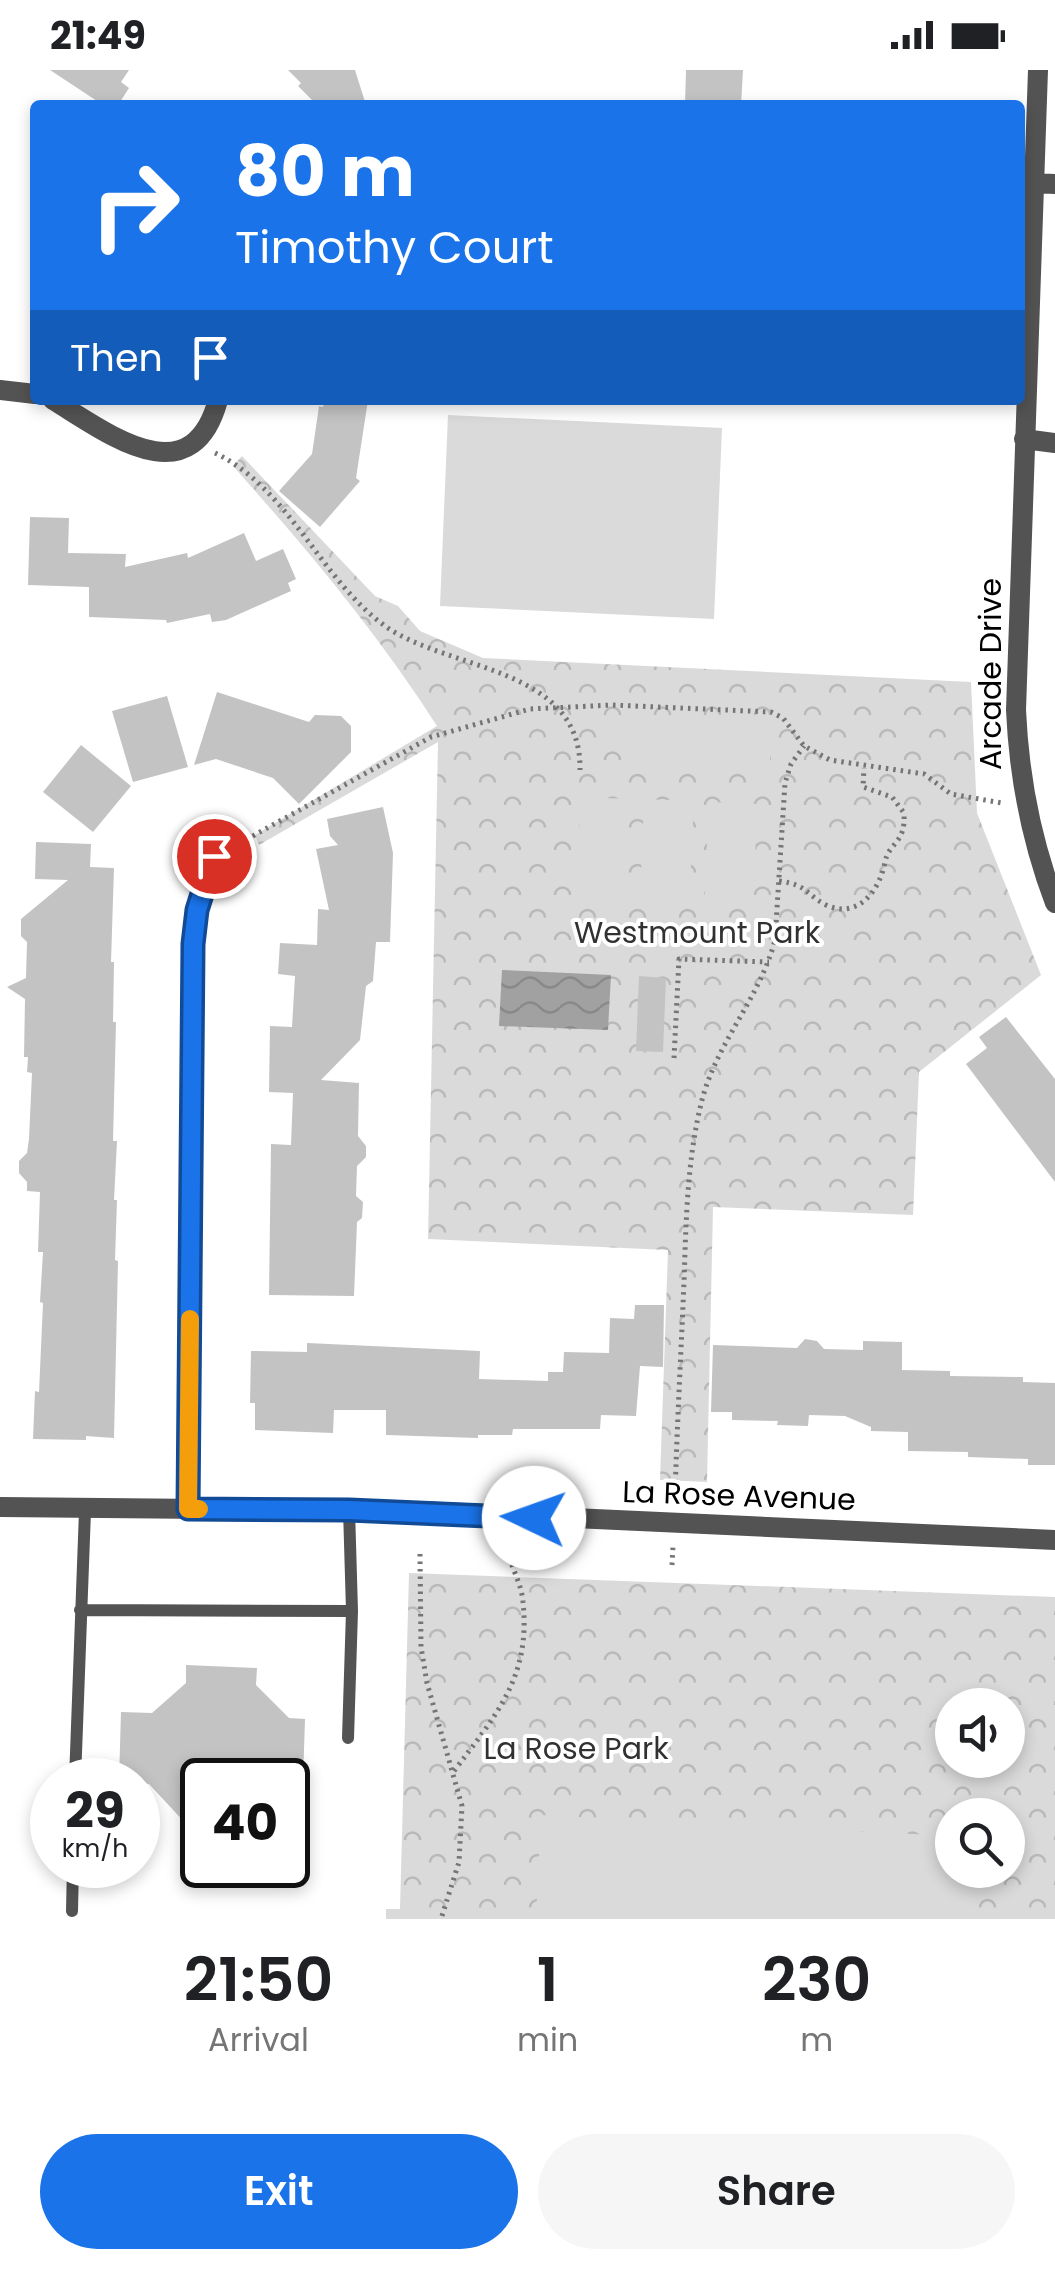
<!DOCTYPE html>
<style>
body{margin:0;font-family:Poppins,sans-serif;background:#f6f6f6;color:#202124;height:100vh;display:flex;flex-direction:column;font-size:38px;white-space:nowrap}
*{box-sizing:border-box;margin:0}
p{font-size:32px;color:#757577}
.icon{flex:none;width:55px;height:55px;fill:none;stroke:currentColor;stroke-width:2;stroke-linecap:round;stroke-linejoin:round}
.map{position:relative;height:1849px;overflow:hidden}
.side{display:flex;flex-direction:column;background:#fff;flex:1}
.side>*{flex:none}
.guide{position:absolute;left:30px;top:30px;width:995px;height:305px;border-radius:10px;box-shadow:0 5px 15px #0003;background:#1a73e8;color:#fff;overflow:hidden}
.buttons{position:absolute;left:935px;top:1618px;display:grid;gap:20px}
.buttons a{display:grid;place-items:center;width:90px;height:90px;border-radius:50%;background:#fff;box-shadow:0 5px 15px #0003;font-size:50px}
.speed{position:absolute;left:30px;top:1688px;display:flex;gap:20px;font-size:50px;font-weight:700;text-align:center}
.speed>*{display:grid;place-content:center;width:130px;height:130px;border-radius:50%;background:#fff;box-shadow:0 5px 15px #0003;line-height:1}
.speed small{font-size:25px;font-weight:400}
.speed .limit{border:5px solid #111;border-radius:15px;background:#fff;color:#111}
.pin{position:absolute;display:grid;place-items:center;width:85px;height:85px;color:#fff;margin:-42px;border:5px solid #fff;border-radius:50%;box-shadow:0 2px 10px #0007}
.me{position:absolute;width:110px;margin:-55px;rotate:273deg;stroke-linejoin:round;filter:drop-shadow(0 0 8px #0008)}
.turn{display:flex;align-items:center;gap:35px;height:210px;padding:0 40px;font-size:45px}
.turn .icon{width:130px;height:130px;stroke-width:2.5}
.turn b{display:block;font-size:70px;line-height:85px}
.then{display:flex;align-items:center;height:95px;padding:0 40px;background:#0003;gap:20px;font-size:38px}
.eta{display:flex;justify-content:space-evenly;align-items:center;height:170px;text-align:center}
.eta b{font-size:60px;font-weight:600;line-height:70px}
.action{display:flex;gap:20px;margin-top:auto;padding:20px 40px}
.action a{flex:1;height:115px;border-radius:60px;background:#1a73e8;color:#fff;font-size:40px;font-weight:600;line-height:115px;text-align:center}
.action a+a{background:#f6f6f6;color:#202124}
.status{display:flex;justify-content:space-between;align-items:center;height:70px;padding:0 50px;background:#fff;direction:ltr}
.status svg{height:28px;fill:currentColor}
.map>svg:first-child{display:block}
</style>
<div class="status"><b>21:49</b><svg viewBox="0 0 49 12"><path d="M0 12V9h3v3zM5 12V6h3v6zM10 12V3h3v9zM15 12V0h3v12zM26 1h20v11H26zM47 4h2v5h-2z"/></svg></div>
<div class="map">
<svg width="1055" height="1849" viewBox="0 0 1055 1849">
<defs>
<pattern id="park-crowns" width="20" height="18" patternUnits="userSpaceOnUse" patternTransform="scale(2.5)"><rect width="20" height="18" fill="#dadada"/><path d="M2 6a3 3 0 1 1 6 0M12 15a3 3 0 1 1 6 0" fill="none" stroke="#b9b9b9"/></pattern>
<pattern id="water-waves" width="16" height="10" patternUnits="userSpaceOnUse" patternTransform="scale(2.5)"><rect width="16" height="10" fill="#a1a1a1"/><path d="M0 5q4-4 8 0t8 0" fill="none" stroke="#898989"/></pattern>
</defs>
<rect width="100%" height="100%" fill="#fff"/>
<path fill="url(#park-crowns)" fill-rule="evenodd" d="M 242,386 L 375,526 L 398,536 L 420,561 L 483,588 L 971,612 L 977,743 L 1041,905 L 919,1002 L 913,1145 L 713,1137 L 707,1412 L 660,1410 L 668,1180 L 428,1169 L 438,672 L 259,775 L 255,765 L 437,656 C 377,562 307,479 233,396 Z
M 409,1503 L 1055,1527 L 1055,1849 L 386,1849 L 386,1839 L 400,1839 ZM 952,1635 L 1008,1635 L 1008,1690 L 952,1690 ZM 952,1745 L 1008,1745 L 1008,1800 L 952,1800 Z"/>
<path fill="#dadada" d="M 448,345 L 722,358 L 714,549 L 440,536 Z
M 622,646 L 771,649 L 770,698 L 621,694 Z
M 581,727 L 629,729 L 625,834 L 575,832 Z
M 644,729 L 694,731 L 689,836 L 640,834 Z
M 709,732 L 757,734 L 753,839 L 704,837 Z
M 541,1745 L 952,1766 L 952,1800 L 960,1800 L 958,1849 L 536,1849 Z"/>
<path fill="url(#water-waves)" d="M 502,900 L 611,905 L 608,960 L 499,956 Z"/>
<path fill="#c3c3c3" d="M 50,0 L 129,0 L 121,12 L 129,18 L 118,35 L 103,35 Z
M 288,0 L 355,0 L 366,35 L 317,35 L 298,16 L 301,13 Z
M 686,0 L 743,0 L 741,35 L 685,35 Z
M 324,330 L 368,330 L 356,408 L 360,411 L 320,457 L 279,421 L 312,384 L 319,336 L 323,337 Z
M 30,447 L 69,448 L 68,483 L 126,484 L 125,497 L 187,483 L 188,488 L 244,463 L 256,491 L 283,479 L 296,509 L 288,513 L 291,521 L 226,550 L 212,552 L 210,544 L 167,553 L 166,550 L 89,547 L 89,517 L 28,515 Z
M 217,622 L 309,652 L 315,645 L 341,646 L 351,656 L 351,682 L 299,734 L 273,708 L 216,689 L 194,695 Z
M 167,626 L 188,697 L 133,712 L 112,641 Z
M 81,675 L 131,716 L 93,762 L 43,722 Z
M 383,737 L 393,783 L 390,872 L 376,872 L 373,911 L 366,916 L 360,970 L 321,1010 L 359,1013 L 358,1066 L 366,1076 L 366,1087 L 357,1096 L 356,1126 L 363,1132 L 362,1148 L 357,1152 L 354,1226 L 269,1225 L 271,1074 L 291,1075 L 293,1023 L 269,1022 L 270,956 L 292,957 L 295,906 L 278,904 L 280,873 L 317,875 L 318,839 L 329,840 L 316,779 L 338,775 L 330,766 L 327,749 Z
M 36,772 L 91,774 L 90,797 L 114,798 L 111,892 L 114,892 L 113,952 L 116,952 L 113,1071 L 117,1071 L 114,1130 L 117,1130 L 115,1190 L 118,1191 L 114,1368 L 86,1366 L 86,1370 L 33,1369 L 35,1321 L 39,1322 L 43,1233 L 40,1232 L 43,1182 L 38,1182 L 40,1122 L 27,1121 L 27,1112 L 19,1103 L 19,1091 L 27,1083 L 29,1069 L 32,1003 L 27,1002 L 28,987 L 24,987 L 25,929 L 7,917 L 26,908 L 27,872 L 21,866 L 21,849 L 68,810 L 35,809 Z
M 639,906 L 666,908 L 663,982 L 636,981 Z
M 1006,947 L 1055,1009 L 1055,1112 L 966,994 L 987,978 L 979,967 Z
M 635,1235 L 664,1235 L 663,1297 L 640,1296 L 636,1346 L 601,1345 L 600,1359 L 513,1359 L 512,1365 L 478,1365 L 478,1368 L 386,1365 L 386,1340 L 334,1340 L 333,1363 L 255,1360 L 255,1333 L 250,1333 L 251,1281 L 307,1282 L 307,1273 L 480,1281 L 479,1309 L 548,1311 L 548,1302 L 563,1302 L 564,1282 L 609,1283 L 610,1248 L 634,1249 Z
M 805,1269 L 817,1271 L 824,1279 L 863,1280 L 863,1271 L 902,1272 L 902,1300 L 950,1301 L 950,1306 L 1023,1307 L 1023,1312 L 1055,1313 L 1055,1395 L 1028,1395 L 1028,1389 L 968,1387 L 968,1382 L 908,1381 L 908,1362 L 871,1361 L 871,1357 L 845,1346 L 809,1345 L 808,1356 L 777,1355 L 778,1351 L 732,1350 L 732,1342 L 711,1342 L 713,1275 L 797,1278 Z
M 186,1595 L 257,1598 L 256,1615 L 289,1648 L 305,1649 L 303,1710 L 202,1710 L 202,1771 L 149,1714 L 119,1710 L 121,1642 L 152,1643 L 186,1613 Z"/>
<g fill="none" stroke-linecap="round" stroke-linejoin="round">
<path stroke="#757575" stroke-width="5" stroke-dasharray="2.5 5" stroke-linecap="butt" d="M 215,383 C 290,419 320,509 385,556 C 448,601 582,596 580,700
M 233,777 L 431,667 L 530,639 L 612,635 L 771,642 L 783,648 L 804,676 L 830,690 L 924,704 L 951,724 L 1002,733
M 779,811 C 808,815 805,824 826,835 C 859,850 880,819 885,792 C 889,772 906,774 904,743 L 892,727 L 863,717 L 864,698
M 674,988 L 679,889 L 769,892
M 675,1427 C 677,1355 681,1284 684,1212 C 686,1152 687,1089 702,1030 C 717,972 760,928 775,870 L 785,713 L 791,694 L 804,676
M 420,1484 L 421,1577 L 427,1613 L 462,1736 L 459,1792 L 441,1849
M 672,1495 L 673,1476
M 454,1701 C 496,1645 531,1607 523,1532 C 522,1517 514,1502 509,1487"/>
<path stroke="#535353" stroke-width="12" d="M 80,1540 L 352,1541
M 348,1668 L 352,1541 L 349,1439
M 75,1710 L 85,1441
M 72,1841 L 73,1795"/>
<path stroke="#535353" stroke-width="20" d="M 1038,0 L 1016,640 C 1019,708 1031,770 1055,833
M 1033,113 L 1055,114
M 0,320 L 35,324
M 53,330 C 106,362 191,429 218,330
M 1024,369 L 1055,373
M 189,1439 L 193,874 L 197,840 L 214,786"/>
<path stroke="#535353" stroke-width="20" d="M 0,1437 L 419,1441 L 1055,1470"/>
</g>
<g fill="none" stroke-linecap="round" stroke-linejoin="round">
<g stroke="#114b97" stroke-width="25">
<path id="route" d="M 214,786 L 197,840 L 193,874 L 188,1439 L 349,1440 L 534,1448"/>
</g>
<use href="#route" stroke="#1a73e8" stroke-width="18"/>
<path stroke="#f59e0b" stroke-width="18" d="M 190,1249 L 188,1439 L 199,1439"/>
</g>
<g text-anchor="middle" stroke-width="8" stroke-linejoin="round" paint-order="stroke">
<g font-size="30" fill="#000" stroke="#fff">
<text transform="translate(991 604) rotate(-90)" y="10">Arcade Drive</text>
<text transform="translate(739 1426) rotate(2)" y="10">La Rose Avenue</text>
</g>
<g font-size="30" fill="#313131" stroke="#fff">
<text x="697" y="873">Westmount Park</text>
<text x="576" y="1689">La Rose Park</text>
</g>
</g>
</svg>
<div class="buttons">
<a><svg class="icon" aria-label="sound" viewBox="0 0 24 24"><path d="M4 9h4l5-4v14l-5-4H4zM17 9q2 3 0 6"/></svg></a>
<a><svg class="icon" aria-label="search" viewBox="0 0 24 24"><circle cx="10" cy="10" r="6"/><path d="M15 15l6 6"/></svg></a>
</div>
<div class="speed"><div>29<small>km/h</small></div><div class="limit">40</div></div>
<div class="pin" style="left:214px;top:786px;background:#d93025"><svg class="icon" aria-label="arrive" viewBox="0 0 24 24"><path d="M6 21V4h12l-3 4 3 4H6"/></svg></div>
<svg class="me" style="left:534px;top:1448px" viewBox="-20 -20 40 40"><circle r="19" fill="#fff"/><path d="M0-13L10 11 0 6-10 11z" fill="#1a73e8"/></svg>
<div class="guide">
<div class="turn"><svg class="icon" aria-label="right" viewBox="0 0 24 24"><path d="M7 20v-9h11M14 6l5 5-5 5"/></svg><div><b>80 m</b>Timothy Court</div></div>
<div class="then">Then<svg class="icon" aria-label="arrive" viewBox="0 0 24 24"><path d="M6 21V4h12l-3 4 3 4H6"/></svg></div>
</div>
</div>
<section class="side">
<div class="eta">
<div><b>21:50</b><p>Arrival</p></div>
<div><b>1</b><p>min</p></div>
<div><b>230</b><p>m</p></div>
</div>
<div class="action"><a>Exit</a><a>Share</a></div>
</section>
